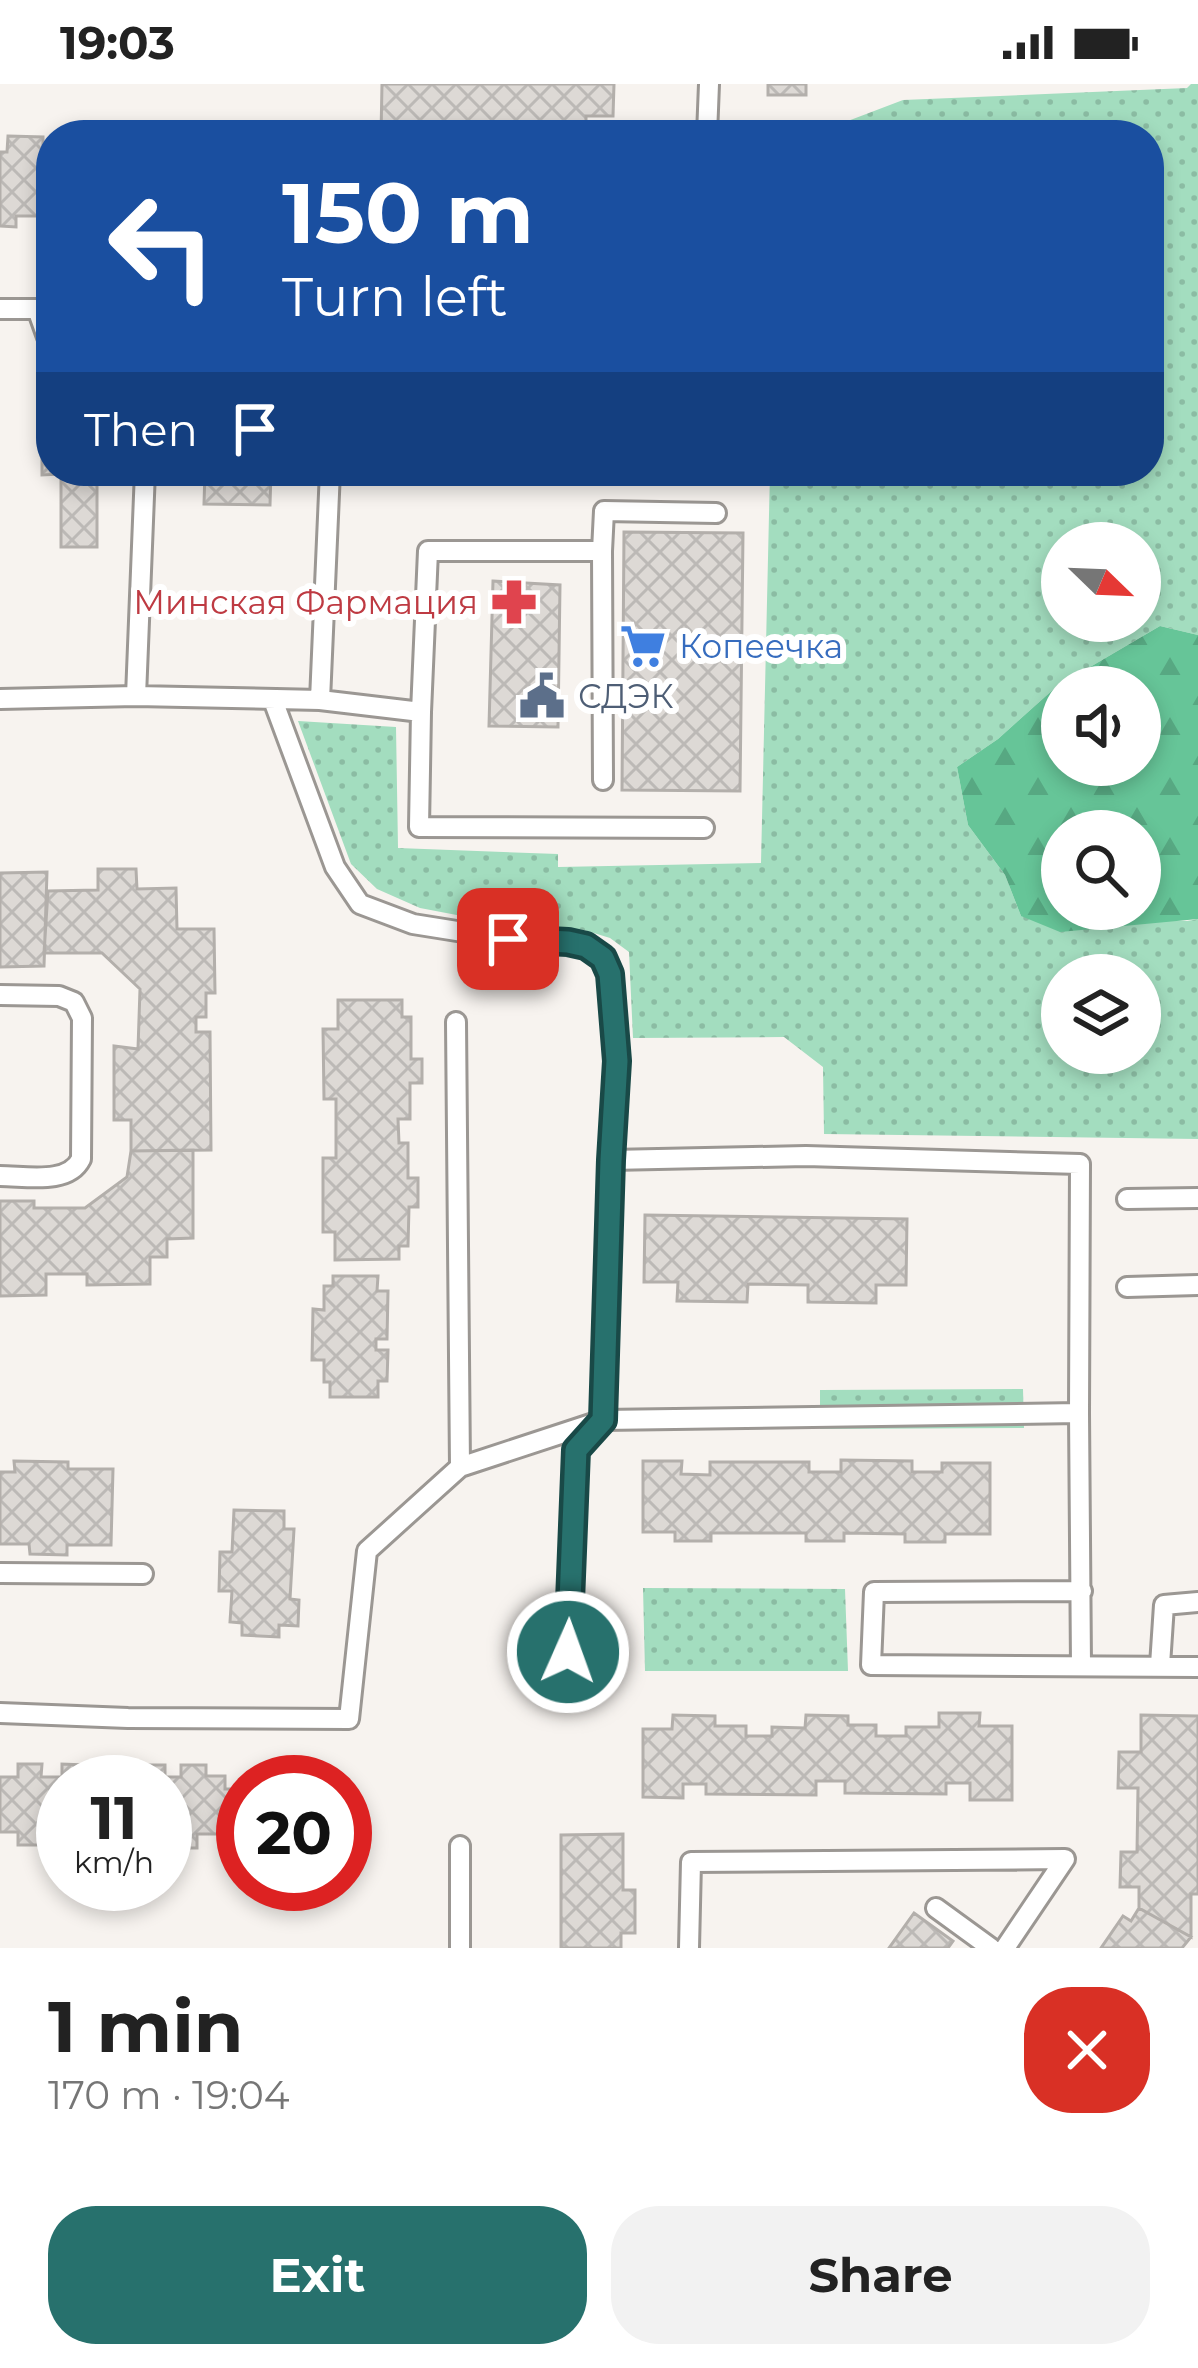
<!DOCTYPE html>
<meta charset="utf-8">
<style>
body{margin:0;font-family:Montserrat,sans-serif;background:#f2f2f2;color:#222;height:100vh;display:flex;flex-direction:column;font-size:45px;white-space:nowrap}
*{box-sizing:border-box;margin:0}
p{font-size:39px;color:#767676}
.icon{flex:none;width:66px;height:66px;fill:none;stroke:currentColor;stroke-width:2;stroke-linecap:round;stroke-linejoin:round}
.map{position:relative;height:1864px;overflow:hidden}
.side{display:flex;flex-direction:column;background:#fff;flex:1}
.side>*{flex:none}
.banner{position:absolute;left:36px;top:36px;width:1128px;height:366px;border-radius:48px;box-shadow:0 6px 18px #0003;background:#1a4fa0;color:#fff;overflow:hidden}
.needle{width:78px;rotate:113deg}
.buttons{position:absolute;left:1041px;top:438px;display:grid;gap:24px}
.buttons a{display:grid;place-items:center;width:120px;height:120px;border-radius:50%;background:#fff;box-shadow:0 6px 18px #0003;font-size:60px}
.speed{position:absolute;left:36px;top:1671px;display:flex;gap:24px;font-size:60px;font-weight:700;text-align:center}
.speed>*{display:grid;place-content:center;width:156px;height:156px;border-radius:50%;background:#fff;box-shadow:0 6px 18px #0003;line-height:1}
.speed small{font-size:30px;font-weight:400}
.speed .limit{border:18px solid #d22;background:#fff;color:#111}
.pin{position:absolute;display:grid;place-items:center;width:102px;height:102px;color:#fff;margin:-51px;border-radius:24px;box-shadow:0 6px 18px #0006}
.me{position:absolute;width:132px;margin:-66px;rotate:2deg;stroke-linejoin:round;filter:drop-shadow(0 0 9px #0008)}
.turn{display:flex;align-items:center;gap:42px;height:252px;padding:0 48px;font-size:54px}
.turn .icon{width:156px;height:156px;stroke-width:2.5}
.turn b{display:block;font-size:84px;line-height:102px}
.then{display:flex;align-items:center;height:114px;padding:0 48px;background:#0003;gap:24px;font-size:45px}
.round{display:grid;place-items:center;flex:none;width:126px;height:126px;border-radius:48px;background:#f2f2f2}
.headline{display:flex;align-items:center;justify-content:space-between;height:204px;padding:0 48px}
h1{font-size:72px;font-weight:700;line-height:90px}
.cta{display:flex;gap:24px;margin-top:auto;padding:24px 48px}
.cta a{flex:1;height:138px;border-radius:48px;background:#27716d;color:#fff;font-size:48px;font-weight:700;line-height:138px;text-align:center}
.cta a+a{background:#f2f2f2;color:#222}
.status{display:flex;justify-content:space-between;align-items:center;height:84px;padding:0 60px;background:#fff;direction:ltr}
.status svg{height:33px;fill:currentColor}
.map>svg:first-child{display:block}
</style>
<div class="status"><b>19:03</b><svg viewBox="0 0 49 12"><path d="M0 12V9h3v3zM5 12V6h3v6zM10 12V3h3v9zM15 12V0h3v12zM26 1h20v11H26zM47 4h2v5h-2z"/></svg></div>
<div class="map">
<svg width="1198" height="1864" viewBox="0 0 1198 1864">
<defs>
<pattern id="green-dots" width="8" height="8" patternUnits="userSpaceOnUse" patternTransform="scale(3)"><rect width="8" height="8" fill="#a3ddbf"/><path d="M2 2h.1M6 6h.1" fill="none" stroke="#8bbca3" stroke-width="1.8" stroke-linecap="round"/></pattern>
<pattern id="forest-firs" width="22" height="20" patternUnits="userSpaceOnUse" patternTransform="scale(3)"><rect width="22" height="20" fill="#66c598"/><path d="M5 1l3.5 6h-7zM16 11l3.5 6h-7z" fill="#57a882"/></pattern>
<pattern id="building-cross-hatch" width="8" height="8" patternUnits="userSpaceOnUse" patternTransform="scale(3)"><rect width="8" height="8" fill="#ddd9d5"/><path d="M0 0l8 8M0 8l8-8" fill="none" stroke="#bcb9b6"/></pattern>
</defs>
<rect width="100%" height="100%" fill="#f7f3ef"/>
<path fill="url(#green-dots)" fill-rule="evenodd" d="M 1191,0 L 1198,0 L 1198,551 L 1160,542 L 1056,603 L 998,655 L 957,683 L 968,741 L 1005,791 L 1021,832 L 1187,837 L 1198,835 L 1198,1055 L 824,1050 L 823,983 L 784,953 L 633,954 L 629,868 L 610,854 L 584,846 L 509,841 L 420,824 L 377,805 L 351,780 L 298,637 L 396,643 L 398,764 L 558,770 L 558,783 L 761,779 L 770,387 L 1149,387 L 1149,51 L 811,51 L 903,16 L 1187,4 ZM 1062,459 L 1140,459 L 1140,537 L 1062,537 ZM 1062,891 L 1140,891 L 1140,969 L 1062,969 Z
M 1023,1305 L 1024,1344 L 820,1345 L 820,1306 Z
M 643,1504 L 845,1505 L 848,1587 L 645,1587 Z"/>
<path fill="url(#forest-firs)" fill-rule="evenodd" d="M 1160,542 L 1198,551 L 1198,835 L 1060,848 L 1021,832 L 1005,791 L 968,741 L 957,683 L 998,655 L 1056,603 ZM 1062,603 L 1140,603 L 1140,681 L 1062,681 ZM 1062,747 L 1140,747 L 1140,825 L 1062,825 Z"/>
<path fill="url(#building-cross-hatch)" stroke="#b3afab" stroke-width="3" d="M 382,0 L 614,0 L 613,32 L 586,32 L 586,51 L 381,51 Z
M 768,0 L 806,0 L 806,11 L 768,11 Z
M 8,52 L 43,53 L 43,69 L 51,69 L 51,140 L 38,140 L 38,132 L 16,132 L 16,143 L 0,142 L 0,68 L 7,68 Z
M 42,337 L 51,337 L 51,387 L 97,387 L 97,463 L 61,463 L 61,390 L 42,391 Z
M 205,387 L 271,387 L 270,421 L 204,420 Z
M 624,448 L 743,449 L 740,707 L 622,706 Z
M 493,497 L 560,501 L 558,643 L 489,642 Z
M 98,785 L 136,785 L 137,805 L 176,804 L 177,845 L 214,845 L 215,909 L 206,909 L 206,933 L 196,933 L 196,948 L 210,948 L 211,1066 L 131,1067 L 131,1036 L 114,1036 L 114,962 L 138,965 L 140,905 L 102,869 L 44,869 L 48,807 L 98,806 Z
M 47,788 L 44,882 L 0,883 L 0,789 Z
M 338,916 L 402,916 L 402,933 L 411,933 L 411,975 L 422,975 L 422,999 L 410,999 L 410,1035 L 398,1035 L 399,1059 L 408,1059 L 408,1094 L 418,1094 L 418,1123 L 409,1123 L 408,1162 L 399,1162 L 399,1175 L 335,1176 L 335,1148 L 323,1148 L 323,1074 L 336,1074 L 336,1015 L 324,1015 L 323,945 L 338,945 Z
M 193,1066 L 193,1154 L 167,1155 L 167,1173 L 150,1173 L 150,1200 L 87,1201 L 87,1190 L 46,1190 L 46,1211 L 0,1212 L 0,1117 L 34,1117 L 34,1124 L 85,1124 L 127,1093 L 131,1067 Z
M 645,1131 L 907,1135 L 906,1201 L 876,1201 L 876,1219 L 808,1218 L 808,1201 L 748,1200 L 747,1218 L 677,1217 L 678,1198 L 644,1198 Z
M 333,1192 L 378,1192 L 377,1207 L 388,1207 L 387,1255 L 376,1255 L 376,1266 L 388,1266 L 387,1297 L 378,1297 L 378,1313 L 330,1313 L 330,1298 L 324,1298 L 324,1276 L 312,1276 L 313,1225 L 324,1226 L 324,1202 L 333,1202 Z
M 841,1376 L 912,1377 L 912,1388 L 942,1388 L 942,1379 L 990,1379 L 990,1450 L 945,1450 L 945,1458 L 905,1458 L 905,1450 L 844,1449 L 844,1457 L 806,1457 L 806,1449 L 711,1449 L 711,1457 L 675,1457 L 675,1448 L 643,1448 L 643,1377 L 682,1377 L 681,1390 L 710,1391 L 710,1378 L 809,1378 L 809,1388 L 841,1388 Z
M 14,1377 L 68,1378 L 68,1385 L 113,1385 L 111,1461 L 67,1461 L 67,1471 L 30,1470 L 29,1460 L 0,1460 L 0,1388 L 15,1388 Z
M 234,1426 L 284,1427 L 284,1445 L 294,1445 L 290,1515 L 299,1516 L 298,1542 L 279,1541 L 279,1553 L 242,1551 L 242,1539 L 230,1538 L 232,1507 L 219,1507 L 220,1468 L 232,1468 Z
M 939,1629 L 980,1629 L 979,1642 L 1012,1642 L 1012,1716 L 970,1716 L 970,1699 L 946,1699 L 946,1710 L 845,1709 L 845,1697 L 816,1697 L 816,1711 L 706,1710 L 706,1700 L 683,1700 L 683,1714 L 643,1713 L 643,1645 L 672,1645 L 673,1631 L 715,1632 L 715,1642 L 746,1642 L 746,1652 L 772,1652 L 772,1643 L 805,1644 L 806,1631 L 848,1632 L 848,1641 L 876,1641 L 876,1652 L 906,1652 L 906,1643 L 939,1643 Z
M 1141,1631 L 1198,1632 L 1198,1810 L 1191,1810 L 1191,1853 L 1139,1824 L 1139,1803 L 1120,1803 L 1121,1768 L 1137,1768 L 1138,1704 L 1118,1704 L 1119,1668 L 1141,1668 Z
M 18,1680 L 42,1680 L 41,1693 L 62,1693 L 62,1680 L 85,1681 L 85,1694 L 137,1694 L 138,1681 L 165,1681 L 165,1693 L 181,1693 L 181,1681 L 206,1681 L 206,1692 L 225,1692 L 225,1705 L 241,1705 L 241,1750 L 197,1750 L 197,1764 L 165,1764 L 165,1698 L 63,1698 L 63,1761 L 18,1761 L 18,1748 L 0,1748 L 0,1693 L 18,1693 Z
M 623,1750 L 623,1806 L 635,1806 L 635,1849 L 621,1849 L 621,1864 L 561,1864 L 561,1751 Z
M 1139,1824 L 1191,1853 L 1182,1864 L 1101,1864 L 1123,1832 L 1131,1837 Z
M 914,1829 L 953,1857 L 948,1864 L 889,1864 Z"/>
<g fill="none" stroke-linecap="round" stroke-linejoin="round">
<g stroke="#9b9793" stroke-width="24">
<path id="service" d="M 707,51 L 709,0
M 0,225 L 37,225 L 47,253 L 51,253
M 602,467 L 604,427 L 716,429
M 136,612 L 145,387
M 0,615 L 136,612 L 320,616 L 421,628 L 428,467 L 602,467 L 603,696
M 273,616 L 335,783 L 360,820 L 413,840 L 507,855 L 568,858 L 586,862 L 603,875 L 610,890 L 618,977 L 611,1076 L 603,1336 L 460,1383
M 320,616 L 330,387
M 421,628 L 419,743 L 704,744
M 0,911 L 59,912 L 74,918 L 82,934 L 81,1075 C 68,1101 27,1092 0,1092
M 611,1076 L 806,1072 L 1080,1080 L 1079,1329
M 1127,1115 L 1198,1114
M 1127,1203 L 1198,1201
M 0,1489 L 143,1490
M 1082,1507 L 874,1508 L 871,1581 L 1198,1583
M 568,1568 L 576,1367 L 603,1336 L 1079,1329 L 1081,1581
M 1160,1581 L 1164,1521 L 1198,1518
M 0,1629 L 128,1634 L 349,1635 L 367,1467 L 460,1383 L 456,938
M 460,1762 L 460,1864
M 936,1824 L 991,1864
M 689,1864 L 691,1778 L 1065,1775 L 1005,1864"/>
</g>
<use href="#service" stroke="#fff" stroke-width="18"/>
</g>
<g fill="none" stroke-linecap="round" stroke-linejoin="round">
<g stroke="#194947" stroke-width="30">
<path id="route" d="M 508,855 L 568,858 L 586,862 L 603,874 L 610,890 L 617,977 L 611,1076 L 603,1336 L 576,1366 L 568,1568"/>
</g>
<use href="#route" stroke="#27716d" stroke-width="21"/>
</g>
<defs>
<g id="pharmacy-bare" transform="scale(3.6)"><path d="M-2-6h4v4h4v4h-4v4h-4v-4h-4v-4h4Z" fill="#e0444e" stroke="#fff" stroke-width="2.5" paint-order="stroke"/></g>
<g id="supermarket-bare" transform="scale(3.6)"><path d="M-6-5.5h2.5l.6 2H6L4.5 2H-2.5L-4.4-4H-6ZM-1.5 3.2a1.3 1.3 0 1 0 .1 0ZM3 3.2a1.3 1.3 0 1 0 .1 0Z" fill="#3f7fe0" stroke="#fff" stroke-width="2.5" paint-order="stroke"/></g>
<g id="civic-bare" transform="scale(3.6)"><path d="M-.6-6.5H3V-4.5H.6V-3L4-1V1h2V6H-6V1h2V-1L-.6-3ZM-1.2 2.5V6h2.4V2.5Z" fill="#5c6f8a" stroke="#fff" stroke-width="2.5" paint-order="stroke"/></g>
</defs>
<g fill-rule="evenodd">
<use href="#pharmacy-bare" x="514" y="518"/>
<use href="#supermarket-bare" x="643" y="562"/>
<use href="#civic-bare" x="542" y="612"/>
</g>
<g text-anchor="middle" stroke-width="12" stroke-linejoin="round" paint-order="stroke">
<g font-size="33" fill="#be3a42" stroke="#fff" text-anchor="end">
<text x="478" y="530">Минская Фармация</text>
</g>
<g font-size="33" fill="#366cbe" stroke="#fff" text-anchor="start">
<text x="679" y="574">Копеечка</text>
</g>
<g font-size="33" fill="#4e5e75" stroke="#fff" text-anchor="start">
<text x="578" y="624">СДЭК</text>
</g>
</g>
</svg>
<div class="buttons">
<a><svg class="needle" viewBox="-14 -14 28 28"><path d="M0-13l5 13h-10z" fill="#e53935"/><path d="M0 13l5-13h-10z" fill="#767676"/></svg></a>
<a><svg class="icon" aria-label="sound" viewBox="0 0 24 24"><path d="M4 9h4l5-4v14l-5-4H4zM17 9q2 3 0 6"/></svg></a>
<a><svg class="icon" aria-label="search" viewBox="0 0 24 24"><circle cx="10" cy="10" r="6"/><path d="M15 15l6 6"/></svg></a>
<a><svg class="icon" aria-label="layers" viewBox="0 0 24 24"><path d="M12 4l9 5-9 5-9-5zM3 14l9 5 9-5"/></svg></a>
</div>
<div class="speed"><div>11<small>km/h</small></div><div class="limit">20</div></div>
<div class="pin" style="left:508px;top:855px;background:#d93025"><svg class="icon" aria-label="arrive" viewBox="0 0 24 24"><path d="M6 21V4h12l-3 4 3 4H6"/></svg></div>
<svg class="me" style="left:568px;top:1568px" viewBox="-20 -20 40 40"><circle r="17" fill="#27716d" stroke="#fff" stroke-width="3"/><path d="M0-11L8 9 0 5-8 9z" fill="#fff"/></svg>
<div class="banner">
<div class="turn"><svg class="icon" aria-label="left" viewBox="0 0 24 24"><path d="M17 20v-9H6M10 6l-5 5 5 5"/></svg><div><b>150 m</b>Turn left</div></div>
<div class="then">Then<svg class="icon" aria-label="arrive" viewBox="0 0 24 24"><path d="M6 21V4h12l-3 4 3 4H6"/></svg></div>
</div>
</div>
<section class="side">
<div class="headline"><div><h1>1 min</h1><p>170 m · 19:04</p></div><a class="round" style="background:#d93025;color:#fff"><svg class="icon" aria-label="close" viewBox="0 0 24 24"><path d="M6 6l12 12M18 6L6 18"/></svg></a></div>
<div class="cta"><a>Exit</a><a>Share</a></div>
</section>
